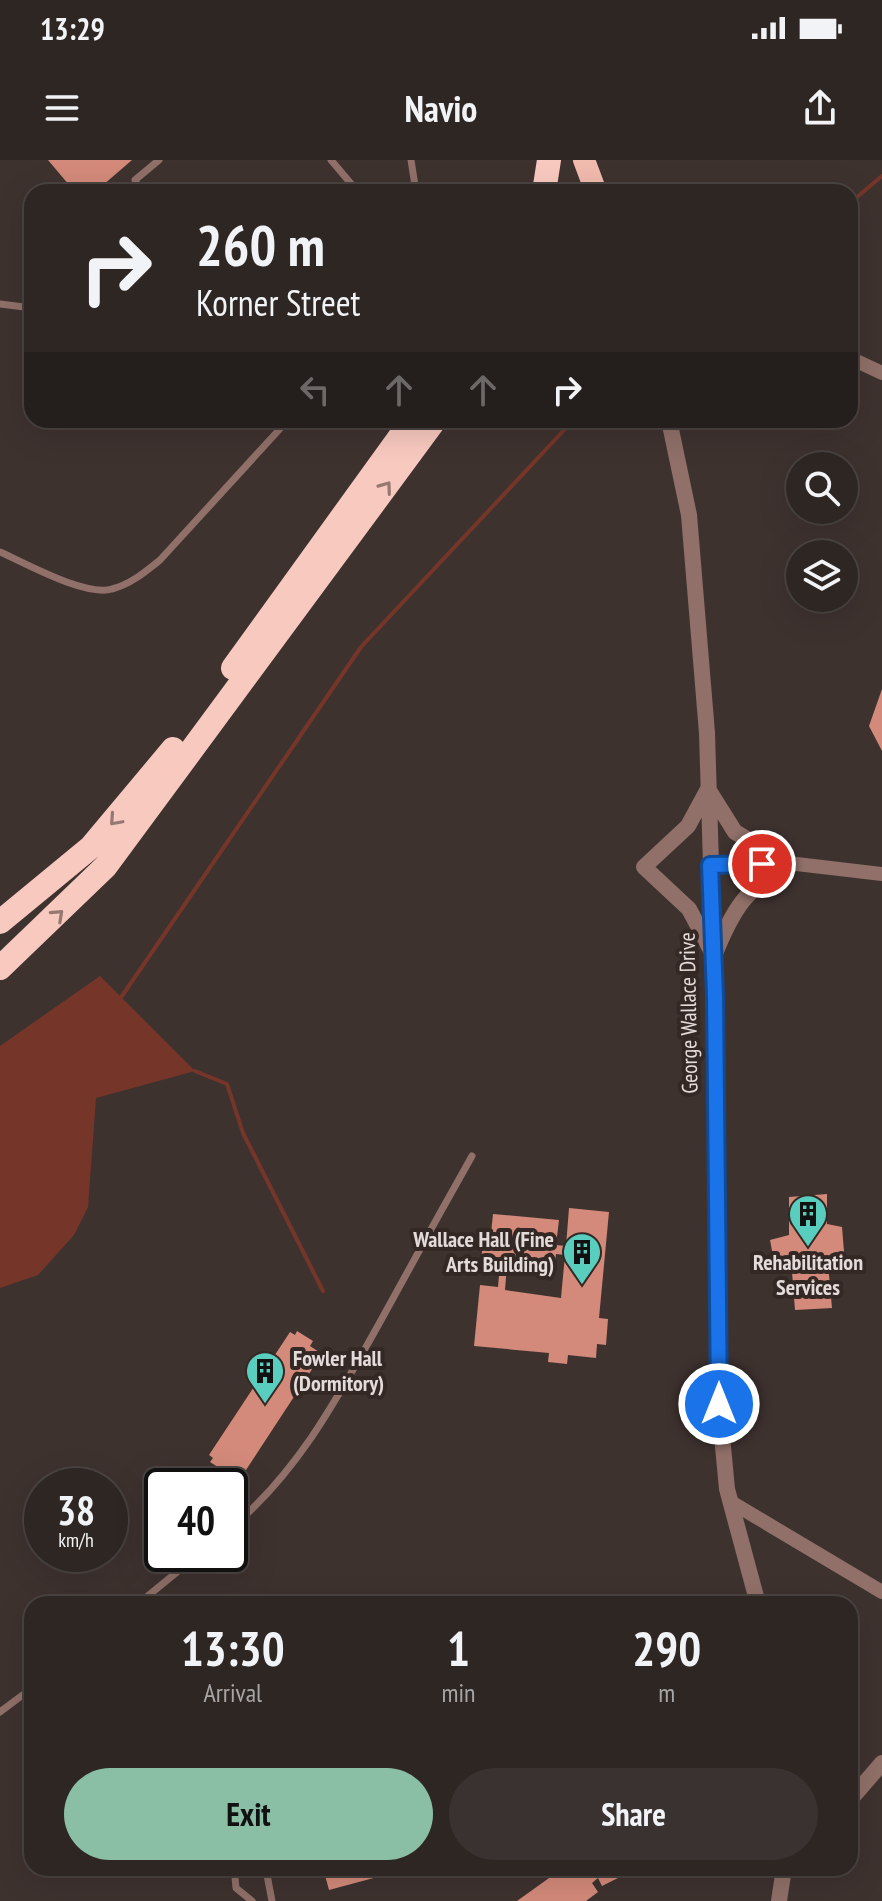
<!DOCTYPE html>
<style>
body{margin:0;font-family:"PT Sans Narrow",sans-serif;background:#3a3230;color:#f1f3f6;height:100vh;display:flex;flex-direction:column;font-size:30px;white-space:nowrap}
*{box-sizing:border-box;margin:0}
p{font-size:26px;color:#a7a5a6}
.icon{flex:none;width:44px;height:44px;fill:none;stroke:currentColor;stroke-width:2;stroke-linecap:round;stroke-linejoin:round}
.map{position:relative;flex:1;overflow:hidden}
.details{position:absolute;left:24px;top:1436px;width:834px;height:280px;display:flex;flex-direction:column;background:#2e2623;border-radius:24px;box-shadow:0 8px 32px #0002,0 0 0 2px #494341}
.details>*{flex:none}
.top-card{position:absolute;left:24px;top:24px;width:834px;height:244px;border-radius:24px;box-shadow:0 8px 32px #0002,0 0 0 2px #494341;background:#2e2623;color:#f1f3f6;overflow:hidden}
.controls{position:absolute;left:786px;top:292px;display:grid;gap:16px}
.controls a{display:grid;place-items:center;width:72px;height:72px;border-radius:50%;background:#2e2623;box-shadow:0 8px 32px #0002,0 0 0 2px #494341;font-size:40px}
.speed{position:absolute;left:24px;top:1308px;display:flex;gap:16px;font-size:40px;font-weight:700;text-align:center}
.speed>*{display:grid;place-content:center;width:104px;height:104px;border-radius:50%;background:#2e2623;box-shadow:0 8px 32px #0002,0 0 0 2px #494341;line-height:1}
.speed small{font-size:20px;font-weight:400}
.speed .limit{border:4px solid #111;border-radius:12px;background:#fff;color:#111}
.pin{position:absolute;display:grid;place-items:center;width:68px;height:68px;color:#fff;margin:-34px;border:4px solid #fff;border-radius:50%;box-shadow:0 2px 8px #0007}
.me{position:absolute;width:88px;margin:-44px;rotate:0deg;stroke-linejoin:round;filter:drop-shadow(0 0 6px #0008)}
.turn{display:flex;align-items:center;gap:28px;height:168px;padding:0 40px;font-size:36px}
.turn .icon{width:104px;height:104px;stroke-width:2.5}
.turn b{display:block;font-size:56px;line-height:68px}
.lanes{display:flex;align-items:center;height:76px;padding:0 40px;background:#0003;justify-content:center;gap:40px;direction:ltr}
.lanes .off{opacity:.35}
.eta{display:flex;justify-content:space-evenly;align-items:center;height:136px;text-align:center}
.eta b{font-size:48px;font-weight:700;line-height:56px}
.action{display:flex;gap:16px;margin-top:auto;padding:16px 40px}
.action a{flex:1;height:92px;border-radius:48px;background:#8abfa5;color:#111;font-size:32px;font-weight:700;line-height:92px;text-align:center}
.action a+a{background:#3a3230;color:#f1f3f6}
.status{display:flex;justify-content:space-between;align-items:center;height:56px;padding:0 40px;background:#2e2623;direction:ltr}
.status svg{height:22px;fill:currentColor}
header{display:flex;justify-content:space-between;align-items:center;height:104px;padding:0 40px;background:#2e2623;font-size:36px;font-weight:700}
.map>svg:first-child{display:block}
</style>
<div class="status"><b>13:29</b><svg viewBox="0 0 49 12"><path d="M0 12V9h3v3zM5 12V6h3v6zM10 12V3h3v9zM15 12V0h3v12zM26 1h20v11H26zM47 4h2v5h-2z"/></svg></div>
<header><svg class="icon" aria-label="menu" viewBox="0 0 24 24"><path d="M4 6h16M4 12h16M4 18h16"/></svg>Navio<svg class="icon" aria-label="share" viewBox="0 0 24 24"><path d="M12 15V3M7 8l5-5 5 5M5 13v7h14v-7"/></svg></header>
<div class="map">
<svg width="882" height="1741" viewBox="0 0 882 1741">
<rect width="100%" height="100%" fill="#3e322f"/>
<path fill="#753629" d="M 100,816 L 195,911 L 96,938 L 88,1047 L 74,1075 L 38,1115 L 0,1128 L 0,886 Z"/>
<g fill="none" stroke-linecap="round" stroke-linejoin="round">
<path stroke="#753629" stroke-width="4" d="M 850,43 L 882,16
M 122,836 L 361,487 L 566,268 L 579,260
M 195,911 L 227,924 L 243,973 L 323,1131"/>
</g>
<path fill="#d38a7a" fill-rule="evenodd" d="M 48,0 L 132,0 L 95,32 L 75,32 Z
M 882,529 L 882,591 L 869,566 Z
M 827,1034 L 827,1064 L 842,1067 L 845,1104 L 828,1104 L 832,1148 L 795,1150 L 791,1099 L 773,1096 L 770,1080 L 789,1075 L 789,1037 Z
M 569,1048 L 609,1052 L 599,1158 L 608,1159 L 606,1185 L 597,1184 L 596,1198 L 568,1195 L 567,1204 L 548,1202 L 549,1193 L 474,1186 L 480,1125 L 498,1127 L 500,1104 L 481,1102 L 483,1082 L 490,1083 L 493,1054 L 559,1060 L 556,1085 L 566,1086 ZM 556,1094 L 565,1095 L 561,1138 L 505,1130 L 507,1105 L 554,1111 Z
M 297,1171 L 313,1181 L 310,1186 L 322,1194 L 244,1313 L 238,1309 L 236,1313 L 227,1307 L 224,1311 L 210,1302 L 213,1298 L 209,1295 L 290,1172 L 295,1175 Z
M 323,1708 L 407,1708 L 407,1709 L 329,1730 Z
M 563,1708 L 583,1709 L 627,1708 L 618,1718 L 602,1726 L 598,1718 L 592,1723 L 598,1732 L 586,1741 L 517,1741 Z"/>
<g fill="none" stroke-linecap="round" stroke-linejoin="round">
<path stroke="#907069" stroke-width="7" d="M 331,0 L 358,32
M 411,0 L 416,32
M 141,32 L 135,20 L 159,0
M 0,144 L 32,148
M 0,392 C 25,403 85,437 112,429 C 131,424 145,412 160,400 L 288,260
M 230,1369 C 298,1312 337,1239 380,1162 C 410,1107 441,1051 472,996
M 138,1444 L 199,1394
M 0,1552 L 32,1528
M 239,1708 L 235,1717 L 236,1728 L 252,1741
M 258,1708 L 267,1715 L 272,1741"/>
<path stroke="#907069" stroke-width="14" d="M 850,198 L 882,213
M 710,705 L 788,703 L 882,714
M 731,1342 L 882,1432"/>
<path stroke="#907069" stroke-width="16" d="M 669,260 L 689,355 L 707,573 L 715,836 L 719,1244 L 727,1329 L 758,1444
M 708,629 L 735,672 L 788,703 C 745,730 733,749 714,796 L 689,749 L 644,707 L 688,666 Z
M 850,1640 L 882,1603
M 779,1741 L 784,1708"/>
<path stroke="#f0baad" stroke-width="22" d="M 584,0 L 596,32"/>
<path stroke="#f8c9bf" stroke-width="24" d="M 544,32 L 549,0
M 233,508 L 412,260
M 0,762 L 91,687 L 173,589
M 0,808 L 106,706 L 435,260"/>
</g>
<defs><path id="oneway-chevron" d="M-2-3.5L2.5 0L-2 3.5" fill="none" stroke-width="1.6" stroke-linecap="round" stroke-linejoin="round" transform="scale(2)"/></defs>
<g stroke="#967872">
<use href="#oneway-chevron" transform="translate(386 327) rotate(-54)"/>
<use href="#oneway-chevron" transform="translate(115 660) rotate(132)"/>
<use href="#oneway-chevron" transform="translate(58 755) rotate(-43)"/>
</g>
<g fill="none" stroke-linecap="round" stroke-linejoin="round">
<g stroke="#114b97" stroke-width="20">
<path id="route" d="M 719,1244 L 715,836 L 710,705 L 762,704"/>
</g>
<use href="#route" stroke="#1a73e8" stroke-width="14"/>
</g>
<defs>
<g id="building-pin" transform="scale(2)"><path d="M0 17L-7.5 6A9.5 9.5 0 1 1 7.5 6Z" fill="#59cebe" stroke="#342825"/><path d="M-4-6H4V6H1V3H-1V6H-4ZM-2.5-4.3h1.7v1.8h-1.7ZM.8-4.3h1.7v1.8H.8ZM-2.5-1h1.7V.8h-1.7ZM.8-1h1.7V.8H.8Z" fill="#111"/></g>
</defs>
<g fill-rule="evenodd">
<use href="#building-pin" x="808" y="1054"/>
<use href="#building-pin" x="582" y="1092"/>
<use href="#building-pin" x="265" y="1211"/>
</g>
<g text-anchor="middle" stroke-width="8" stroke-linejoin="round" paint-order="stroke">
<g font-size="22" fill="#e4dcda" stroke="#342825">
<text transform="translate(688 853) rotate(-91)" y="8">George Wallace Drive</text>
</g>
<g font-size="22" font-weight="bold" fill="#e4dcda" stroke="#342825" text-anchor="end">
<text x="554" y="1087">Wallace Hall (Fine<tspan x="554" dy="25">Arts Building)</tspan></text>
<text x="808" y="1110" text-anchor="middle">Rehabilitation<tspan x="808" dy="25">Services</tspan></text>
<text x="293" y="1206" text-anchor="start">Fowler Hall<tspan x="293" dy="25">(Dormitory)</tspan></text>
</g>
</g>
</svg>
<div class="controls">
<a><svg class="icon" aria-label="search" viewBox="0 0 24 24"><circle cx="10" cy="10" r="6"/><path d="M15 15l6 6"/></svg></a>
<a><svg class="icon" aria-label="layers" viewBox="0 0 24 24"><path d="M12 4l9 5-9 5-9-5zM3 14l9 5 9-5"/></svg></a>
</div>
<div class="speed"><div>38<small>km/h</small></div><div class="limit">40</div></div>
<div class="pin" style="left:762px;top:704px;background:#d93025"><svg class="icon" aria-label="arrive" viewBox="0 0 24 24"><path d="M6 21V4h12l-3 4 3 4H6"/></svg></div>
<svg class="me" style="left:719px;top:1244px" viewBox="-20 -20 40 40"><circle r="17" fill="#1a73e8" stroke="#fff" stroke-width="3"/><path d="M0-11L8 9 0 5-8 9z" fill="#fff"/></svg>
<div class="top-card">
<div class="turn"><svg class="icon" aria-label="right" viewBox="0 0 24 24"><path d="M7 20v-9h11M14 6l5 5-5 5"/></svg><div><b>260 m</b>Korner Street</div></div>
<div class="lanes"><svg class="icon off" aria-label="left" viewBox="0 0 24 24"><path d="M17 20v-9H6M10 6l-5 5 5 5"/></svg><svg class="icon off" aria-label="ahead" viewBox="0 0 24 24"><path d="M12 20V5M6 11l6-6 6 6"/></svg><svg class="icon off" aria-label="ahead" viewBox="0 0 24 24"><path d="M12 20V5M6 11l6-6 6 6"/></svg><svg class="icon" aria-label="right" viewBox="0 0 24 24"><path d="M7 20v-9h11M14 6l5 5-5 5"/></svg></div>
</div>
<section class="details">
<div class="eta">
<div><b>13:30</b><p>Arrival</p></div>
<div><b>1</b><p>min</p></div>
<div><b>290</b><p>m</p></div>
</div>
<div class="action"><a>Exit</a><a>Share</a></div>
</section>
</div>
